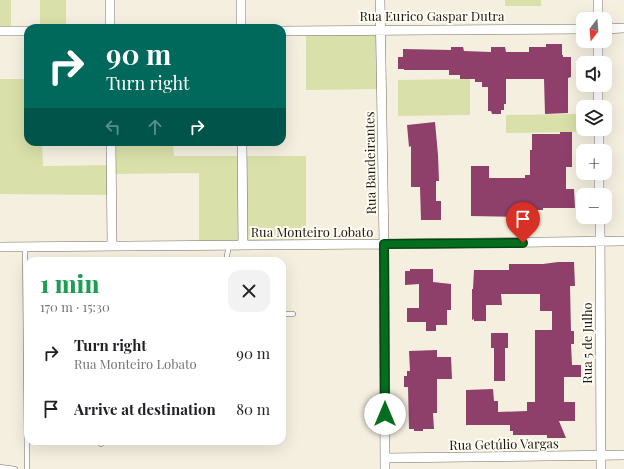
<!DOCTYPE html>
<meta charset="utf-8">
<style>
body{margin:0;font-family:"Playfair Display",serif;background:#f2f2f2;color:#202124;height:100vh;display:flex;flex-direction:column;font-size:15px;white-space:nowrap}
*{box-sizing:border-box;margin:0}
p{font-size:13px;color:#757577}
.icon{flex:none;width:22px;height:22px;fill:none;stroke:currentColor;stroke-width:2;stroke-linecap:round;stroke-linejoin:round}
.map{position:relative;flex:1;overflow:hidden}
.details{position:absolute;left:24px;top:257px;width:262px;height:188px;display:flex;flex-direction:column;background:#fff;border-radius:12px;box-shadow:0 4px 16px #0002}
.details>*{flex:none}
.guide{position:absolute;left:24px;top:24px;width:262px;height:122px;border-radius:12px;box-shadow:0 4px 16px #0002;background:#00695c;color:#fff;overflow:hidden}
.needle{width:26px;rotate:196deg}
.controls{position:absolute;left:576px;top:12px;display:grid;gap:8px}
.controls a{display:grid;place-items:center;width:36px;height:36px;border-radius:8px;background:#fff;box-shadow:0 4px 16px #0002;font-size:20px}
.pin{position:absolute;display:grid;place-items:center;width:34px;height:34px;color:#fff;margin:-41px -17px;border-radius:50% 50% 50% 0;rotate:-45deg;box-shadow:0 0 4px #0007}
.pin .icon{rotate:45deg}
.me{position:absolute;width:44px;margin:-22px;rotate:0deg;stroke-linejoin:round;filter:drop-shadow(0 0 3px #0008)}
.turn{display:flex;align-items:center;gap:14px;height:84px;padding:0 16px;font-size:18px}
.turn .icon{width:52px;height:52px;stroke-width:2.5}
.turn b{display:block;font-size:28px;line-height:34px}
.lanes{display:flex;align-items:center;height:38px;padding:0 16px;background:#0003;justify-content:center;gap:20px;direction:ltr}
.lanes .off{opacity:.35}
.round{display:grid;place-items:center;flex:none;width:42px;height:42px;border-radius:12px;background:#f2f2f2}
.head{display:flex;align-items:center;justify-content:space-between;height:68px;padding:0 16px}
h1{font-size:24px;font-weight:800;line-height:30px;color:#1e9e55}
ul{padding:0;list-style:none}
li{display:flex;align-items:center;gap:12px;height:56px;padding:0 16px}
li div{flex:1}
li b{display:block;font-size:15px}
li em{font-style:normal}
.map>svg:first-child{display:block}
</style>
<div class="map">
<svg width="624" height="469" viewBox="0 0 624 469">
<rect width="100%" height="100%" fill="#f4efdf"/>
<path fill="#d9e0a9" d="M 0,0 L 11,0 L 11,31 L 0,31 Z
M 40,0 L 66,0 L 66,28 L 40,28 Z
M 505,0 L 541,0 L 541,6 L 505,6 Z
M 381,29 L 382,89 L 306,90 L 306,30 Z
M 0,79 L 28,79 L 28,142 L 42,142 L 43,166 L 111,165 L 111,142 L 173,142 L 174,156 L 306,156 L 306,245 L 199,246 L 199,173 L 111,174 L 111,195 L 0,194 Z
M 470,79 L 470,115 L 398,116 L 398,80 Z
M 578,114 L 578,132 L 506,133 L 506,115 Z"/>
<path fill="#8e406a" d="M 546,44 L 562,44 L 562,55 L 563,55 L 563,57 L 571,57 L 571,77 L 568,78 L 568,113 L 545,114 L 544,79 L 506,79 L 506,104 L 504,104 L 504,110 L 501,110 L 501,114 L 492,114 L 491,111 L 488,111 L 488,87 L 482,87 L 482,82 L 475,82 L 475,79 L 460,79 L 460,75 L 449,75 L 449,70 L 404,70 L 404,69 L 398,69 L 398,57 L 403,57 L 403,49 L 451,50 L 451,47 L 463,47 L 464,51 L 491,52 L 491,47 L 505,47 L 506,52 L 529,52 L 529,47 L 546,47 Z
M 435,122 L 438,155 L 439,181 L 436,181 L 436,201 L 441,201 L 441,220 L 421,220 L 420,187 L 411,187 L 411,146 L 409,147 L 407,125 Z
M 560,132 L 572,132 L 572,167 L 566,167 L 566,189 L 574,189 L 575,208 L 543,208 L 543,210 L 527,210 L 527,214 L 524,214 L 524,216 L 518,216 L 518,217 L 471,216 L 471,166 L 489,166 L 489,178 L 525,178 L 525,175 L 530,175 L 530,150 L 532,150 L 532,134 L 560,134 Z
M 558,262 L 574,262 L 575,286 L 570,286 L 571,331 L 574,331 L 574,344 L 571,344 L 572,365 L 581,365 L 581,377 L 564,377 L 564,402 L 575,402 L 575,421 L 559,421 L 566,438 L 547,438 L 547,435 L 513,435 L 513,431 L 510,431 L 510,425 L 466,425 L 466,390 L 493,389 L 494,401 L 498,401 L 498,412 L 527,411 L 527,402 L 535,402 L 535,330 L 552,330 L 552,311 L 540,311 L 540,294 L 501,294 L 502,305 L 486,305 L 486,321 L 474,321 L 474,319 L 472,320 L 472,289 L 473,289 L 474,270 L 509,270 L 509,264 L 543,264 Z
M 410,269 L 433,269 L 433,282 L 451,284 L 451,310 L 447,310 L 447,325 L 436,325 L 436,331 L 426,331 L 426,322 L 407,322 L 407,308 L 419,308 L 419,284 L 405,285 L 405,271 L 410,271 Z
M 491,333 L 508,333 L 508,348 L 505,348 L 505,381 L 494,381 L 494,348 L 491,348 Z
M 437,350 L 437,357 L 451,357 L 452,379 L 437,379 L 437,413 L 433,413 L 434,429 L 423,429 L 423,431 L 414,431 L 414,429 L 409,429 L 408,387 L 404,387 L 404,376 L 407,376 L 407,371 L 410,371 L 409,351 Z"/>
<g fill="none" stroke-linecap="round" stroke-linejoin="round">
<g stroke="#747062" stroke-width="5.5">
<path id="service" d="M 25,246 L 27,469
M 226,261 L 229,245
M 282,314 L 293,314
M 101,444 L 101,441
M 0,467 L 15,469"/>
</g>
<g stroke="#747062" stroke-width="10">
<path id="minor" d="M 110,0 L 110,28
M 241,0 L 241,28
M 380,0 L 384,244 L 385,469
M 598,0 L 598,19
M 605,29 L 624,28
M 0,31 L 28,31
M 282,31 L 583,29
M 598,41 L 598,63
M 598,85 L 598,107
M 599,129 L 599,151
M 111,142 L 112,246
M 242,142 L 243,245
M 599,173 L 599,195
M 600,217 L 601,469
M 0,247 L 384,244 L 624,241
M 385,458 L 624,455"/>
</g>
<use href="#service" stroke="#fff" stroke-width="4.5"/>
<use href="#minor" stroke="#fff" stroke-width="9"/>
</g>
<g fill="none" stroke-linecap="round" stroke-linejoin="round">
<g stroke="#034814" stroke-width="10">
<path id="route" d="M 385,414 L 384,244 L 523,243"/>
</g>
<use href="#route" stroke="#046e1e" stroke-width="7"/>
</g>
<g text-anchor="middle" stroke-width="4" stroke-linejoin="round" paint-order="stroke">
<g font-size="13" fill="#1b1913" stroke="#fffcf3">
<text x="432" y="21">Rua Eurico Gaspar Dutra</text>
<text transform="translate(370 163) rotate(-91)" y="5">Rua Bandeirantes</text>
<text x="312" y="237">Rua Monteiro Lobato</text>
<text transform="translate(587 343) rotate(-90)" y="5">Rua 5 de Julho</text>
<text transform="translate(504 444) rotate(-1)" y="5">Rua Getúlio Vargas</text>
</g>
</g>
</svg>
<div class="controls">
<a><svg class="needle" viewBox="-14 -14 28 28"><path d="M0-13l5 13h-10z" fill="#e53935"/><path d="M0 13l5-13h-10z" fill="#757577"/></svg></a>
<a><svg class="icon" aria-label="sound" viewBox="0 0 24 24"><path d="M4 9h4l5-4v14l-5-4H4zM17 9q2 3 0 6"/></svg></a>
<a><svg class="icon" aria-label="layers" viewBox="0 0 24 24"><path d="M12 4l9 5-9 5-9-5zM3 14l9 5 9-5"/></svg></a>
<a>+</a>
<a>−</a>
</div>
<div class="pin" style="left:523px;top:243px;background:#d93025"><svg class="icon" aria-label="arrive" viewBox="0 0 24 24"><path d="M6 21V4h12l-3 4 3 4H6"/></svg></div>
<svg class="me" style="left:385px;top:414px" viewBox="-20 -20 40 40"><circle r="19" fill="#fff"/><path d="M0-13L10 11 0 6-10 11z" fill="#046e1e"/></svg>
<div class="guide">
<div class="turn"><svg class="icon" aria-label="right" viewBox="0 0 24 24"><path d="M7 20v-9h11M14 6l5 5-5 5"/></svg><div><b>90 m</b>Turn right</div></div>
<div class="lanes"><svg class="icon off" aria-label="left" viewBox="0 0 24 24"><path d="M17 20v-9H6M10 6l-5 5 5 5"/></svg><svg class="icon off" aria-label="ahead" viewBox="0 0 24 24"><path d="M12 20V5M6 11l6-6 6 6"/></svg><svg class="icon" aria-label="right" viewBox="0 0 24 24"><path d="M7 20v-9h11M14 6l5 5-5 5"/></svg></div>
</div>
<section class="details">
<div class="head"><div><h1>1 min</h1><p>170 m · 15:30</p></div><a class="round"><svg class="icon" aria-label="close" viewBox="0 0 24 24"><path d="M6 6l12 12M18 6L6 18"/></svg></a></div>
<ul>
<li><svg class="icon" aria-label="right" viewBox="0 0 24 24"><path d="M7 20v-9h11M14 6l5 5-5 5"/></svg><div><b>Turn right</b><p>Rua Monteiro Lobato</p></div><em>90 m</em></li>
<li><svg class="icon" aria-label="arrive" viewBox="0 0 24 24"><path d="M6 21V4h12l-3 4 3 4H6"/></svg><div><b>Arrive at destination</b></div><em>80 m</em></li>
</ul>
</section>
</div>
